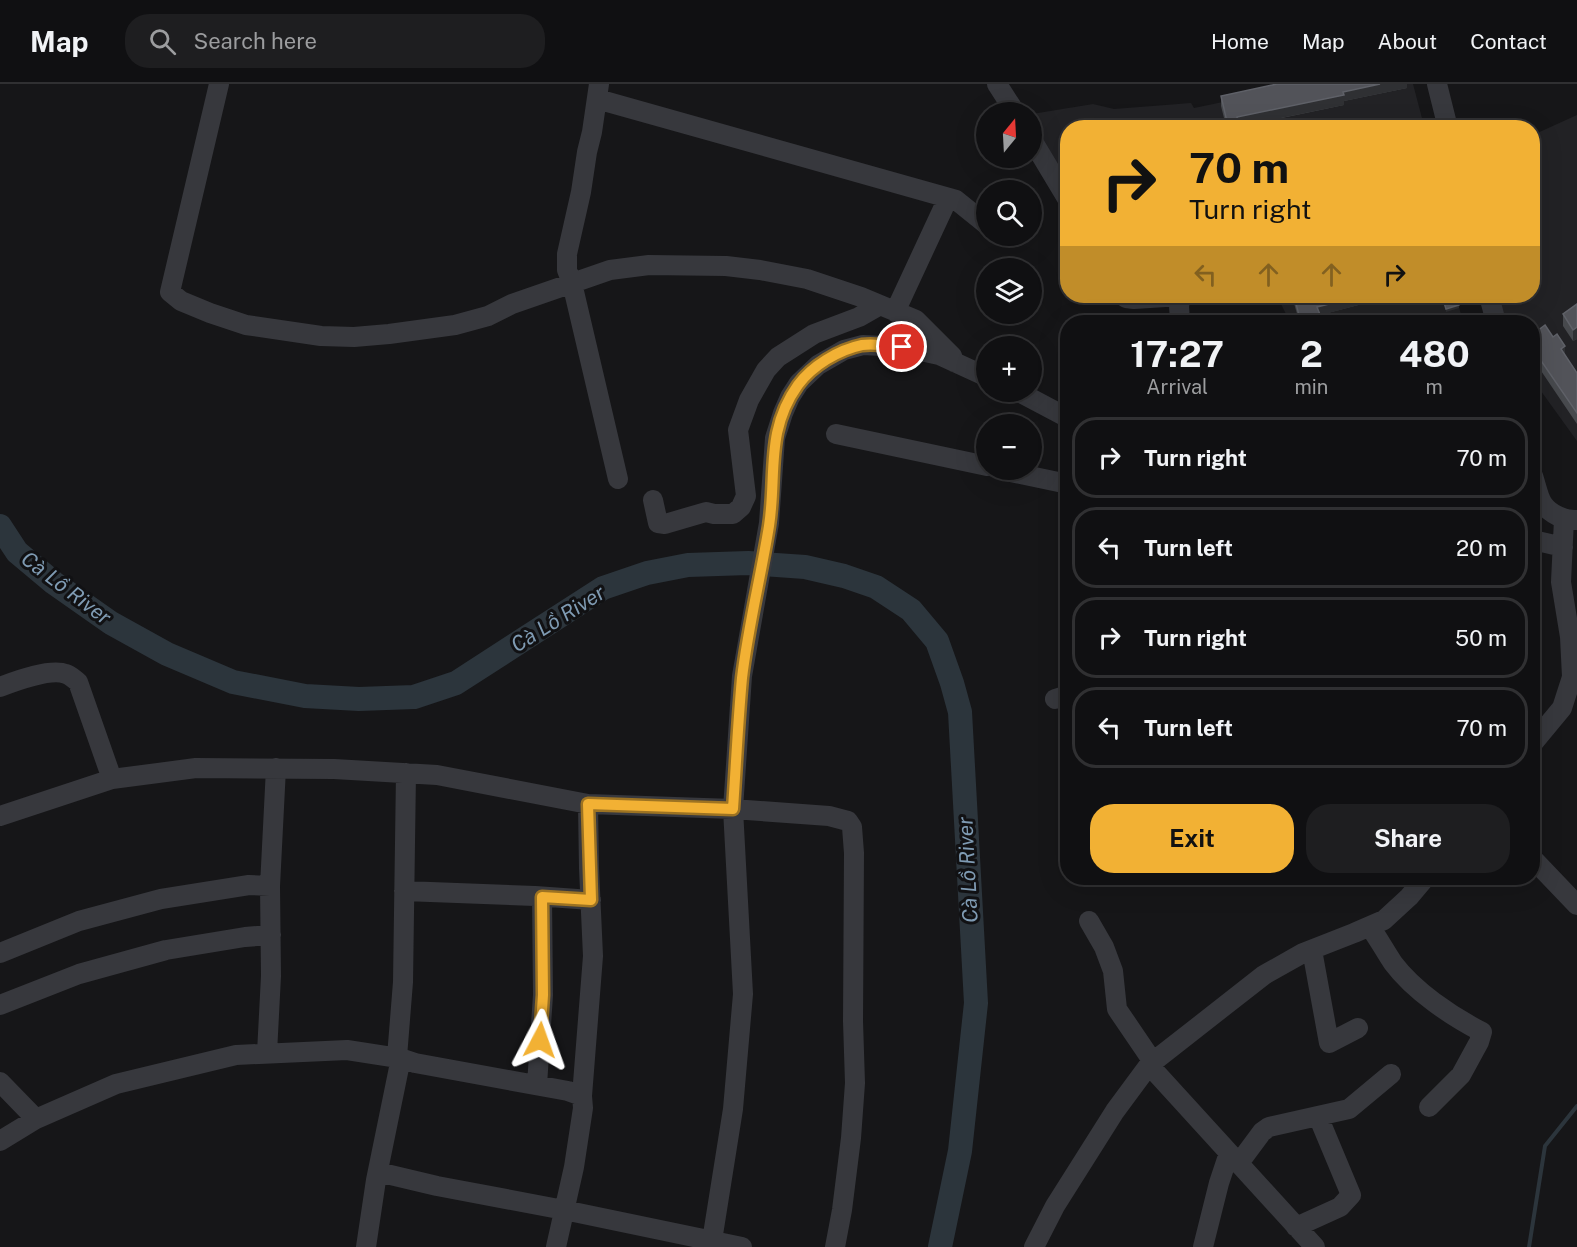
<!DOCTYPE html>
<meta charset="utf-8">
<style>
body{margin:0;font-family:"Public Sans",sans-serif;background:#1e1e20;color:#f1f3f6;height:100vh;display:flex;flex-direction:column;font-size:22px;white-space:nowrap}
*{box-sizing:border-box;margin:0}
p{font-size:20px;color:#9c9d9f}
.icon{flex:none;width:33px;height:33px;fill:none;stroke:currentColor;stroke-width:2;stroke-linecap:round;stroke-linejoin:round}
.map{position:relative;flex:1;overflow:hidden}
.drawer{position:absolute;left:1060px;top:231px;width:480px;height:570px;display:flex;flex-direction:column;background:#101012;border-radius:24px;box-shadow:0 6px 24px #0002,0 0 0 2px #303032}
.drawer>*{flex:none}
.top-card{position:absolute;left:1060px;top:36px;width:480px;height:183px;border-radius:24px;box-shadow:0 6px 24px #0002,0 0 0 2px #303032;background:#f2b134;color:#111;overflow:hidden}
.needle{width:39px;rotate:18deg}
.tools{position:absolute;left:976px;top:18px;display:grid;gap:12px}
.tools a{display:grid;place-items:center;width:66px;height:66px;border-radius:50%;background:#101012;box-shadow:0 6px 24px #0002,0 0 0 2px #303032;font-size:30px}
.pin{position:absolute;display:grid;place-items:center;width:51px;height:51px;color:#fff;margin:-26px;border:3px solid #fff;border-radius:50%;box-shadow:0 2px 6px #0007}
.me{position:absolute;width:66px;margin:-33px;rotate:4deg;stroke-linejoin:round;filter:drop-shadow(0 0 4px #0008)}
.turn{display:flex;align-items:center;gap:21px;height:126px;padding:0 30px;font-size:27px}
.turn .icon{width:78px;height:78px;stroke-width:2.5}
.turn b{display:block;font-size:42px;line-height:51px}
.lanes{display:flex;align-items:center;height:57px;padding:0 30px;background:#0003;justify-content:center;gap:30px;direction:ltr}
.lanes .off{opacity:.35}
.eta{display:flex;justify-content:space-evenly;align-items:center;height:102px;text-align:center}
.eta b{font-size:36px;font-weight:700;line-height:42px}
.cta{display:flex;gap:12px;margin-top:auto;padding:12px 30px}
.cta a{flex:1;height:69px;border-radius:24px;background:#f2b134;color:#111;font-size:24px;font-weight:700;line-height:69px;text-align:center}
.cta a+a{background:#1e1e20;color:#f1f3f6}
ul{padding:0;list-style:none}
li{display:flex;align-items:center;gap:18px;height:81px;margin:0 12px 9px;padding:0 18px;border:3px solid #303032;border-radius:24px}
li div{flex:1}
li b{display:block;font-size:22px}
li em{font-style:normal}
header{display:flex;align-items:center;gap:36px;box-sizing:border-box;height:84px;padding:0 30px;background:#101012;border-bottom:2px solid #303032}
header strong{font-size:28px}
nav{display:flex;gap:33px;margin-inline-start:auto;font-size:21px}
.search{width:420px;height:54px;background:#1e1e20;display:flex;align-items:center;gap:15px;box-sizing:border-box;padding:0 21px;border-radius:24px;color:#9c9d9f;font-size:22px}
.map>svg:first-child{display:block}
</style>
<header>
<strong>Map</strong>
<div class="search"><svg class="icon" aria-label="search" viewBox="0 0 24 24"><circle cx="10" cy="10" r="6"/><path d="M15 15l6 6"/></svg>Search here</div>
<nav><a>Home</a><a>Map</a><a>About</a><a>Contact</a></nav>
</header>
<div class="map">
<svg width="1577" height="1163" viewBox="0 0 1577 1163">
<rect width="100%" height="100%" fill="#161618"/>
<path fill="#222225" d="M 1278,0 L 1413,0 L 1423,38 L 1414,44 L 1068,44 L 1068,104 L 1032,43 L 1032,30 L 1093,20 L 1114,25 L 1191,19 L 1194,24 L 1271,8 Z
M 1577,31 L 1577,357 L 1533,296 L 1533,238 L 1504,238 L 1497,212 L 1533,212 L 1533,51 Z
M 1288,212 L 1456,212 L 1463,238 L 1290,238 L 1281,220 L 1289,215 Z"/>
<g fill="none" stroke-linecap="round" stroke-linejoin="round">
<path stroke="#2c353c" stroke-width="4" d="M 1529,1163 L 1545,1062 L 1577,1022"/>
<path stroke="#2c353c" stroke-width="24" d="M 0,442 L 17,468 L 54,499 L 111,539 L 167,570 L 233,598 L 305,612 L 359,615 L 414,613 L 456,599 L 603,504 L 647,489 L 688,481 L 748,479 L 805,483 L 844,492 L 876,503 L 911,526 L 937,557 L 952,599 L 960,628 L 976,919 L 960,1067 L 940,1163"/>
<path stroke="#37383d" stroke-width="20" d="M 219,0 L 170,208 L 181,217 L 210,229 L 246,241 L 321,252 L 354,253 L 389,250 L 455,241 L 488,232 L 512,220 L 610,186 L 649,181 L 726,182 L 760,186 L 807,195 L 861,213 L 916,236 L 952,272 L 954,278
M 599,0 L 592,48 L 587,68 L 581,108 L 567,170 L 567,186 L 572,199 L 618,395
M 997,0 L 1015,28
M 1437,0 L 1448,44
M 597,15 L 956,116 L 987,141
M 1032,56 L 1068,116
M 1123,212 L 1126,214 L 1134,215 L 1181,212
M 1489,212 L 1496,238
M 895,228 L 948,114
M 1180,238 L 1179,222 L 1181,212
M 1019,308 L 1068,334
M 836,350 L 987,382
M 1001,386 L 1068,400
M 1533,392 C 1536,400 1538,413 1543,420 C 1550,430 1565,437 1577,436
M 653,416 L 658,439 L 665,440 L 706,428 L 714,430 L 733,430 L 741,423 L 746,412 L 738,346 L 749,316 L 766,286 L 778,273 L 814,250 L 859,233 L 880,221
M 1533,456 L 1563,463
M 0,603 C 15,597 51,584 66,590 C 70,591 75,596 78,598 L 112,695
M 1055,615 L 1068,611
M 1533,659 L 1562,624 L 1572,593 L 1570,553 L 1561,498 L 1564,435
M 0,732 L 112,695 L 196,684 L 334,685 L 437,691 L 588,720 L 733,725 L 829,732 L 848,737 L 852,743 L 854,769 L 853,937 L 855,999 L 851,1054 L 842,1126 L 835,1163
M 1533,775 L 1577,821
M 404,807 L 535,812 L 591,816
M 1089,837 L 1104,863 L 1113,887 L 1117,925 L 1153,978
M 1370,843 C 1378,854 1385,867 1393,879 C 1414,907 1451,932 1482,948 L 1479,958 L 1461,991 L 1429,1023
M 1312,866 L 1329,959 L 1358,944
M 0,869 L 79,837 L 161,815 L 249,801 L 270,802
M 0,921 L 79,890 L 166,866 L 245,853 L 271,851
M 267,969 L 271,892 L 270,802 L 276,684
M 397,973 L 403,898 L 406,689
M 1149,981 L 1315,1163
M 0,998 L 36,1035
M 537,1001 L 543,911 L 542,813
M 0,1057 L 36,1035 L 116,1000 L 236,971 L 347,966 L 392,973 L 397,973 L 415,979 L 568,1007 L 582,1012
M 1239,1079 L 1262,1048 L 1269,1043 L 1349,1025 L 1391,990
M 378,1088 L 437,1102 L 564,1126 L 742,1163
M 1296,1143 L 1340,1123 L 1351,1111 L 1318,1032
M 366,1163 L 376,1096 L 401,974
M 556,1163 L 574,1083 L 583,1024 L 582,1012 L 593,872 L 589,784 L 588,720
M 711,1163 L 733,1025 L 743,910 L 733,725 L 742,592 L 769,439 L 775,354 L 783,329 L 790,313 L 799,299 L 818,281 L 844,266 L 863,261 L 902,263 L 939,271 L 987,293
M 1034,1163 L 1055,1122 L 1115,1027 L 1149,981 L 1264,891 L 1303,869 L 1354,849 L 1384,836 L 1409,813 L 1425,794
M 1203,1163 L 1219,1099 L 1229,1069"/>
</g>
<path fill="#47494d" d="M 1407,0 L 1407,4 L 1344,17 L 1344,21 L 1239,43 L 1226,42 L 1221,22 L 1221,12 Z
M 1293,212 L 1389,212 L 1389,213 L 1320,231 L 1323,238 L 1298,238 L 1298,233 L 1293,216 Z
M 1577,220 L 1577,255 L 1573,257 L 1563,242 L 1563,230 Z
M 1533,250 L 1553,253 L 1577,289 L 1577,340 L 1533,275 Z"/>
<path fill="#2f3033" d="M 1380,0 L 1407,0 L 1407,4 L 1344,17 L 1344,21 L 1237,43 L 1237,33 L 1343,8 Z
M 1361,212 L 1389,212 L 1389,213 L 1317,232 L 1317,223 Z
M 1459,221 L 1459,224 L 1446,228 L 1446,225 Z
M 1577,243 L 1577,255 L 1573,257 L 1573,246 Z
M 1565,262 L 1565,273 L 1561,265 Z"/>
<path fill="#525359" stroke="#5f6168" stroke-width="1.5" d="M 1277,0 L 1380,0 L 1343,8 L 1344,11 L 1237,33 L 1239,44 L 1221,44 L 1228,42 L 1221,12 Z
M 1294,212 L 1361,212 L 1317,223 L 1323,238 L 1300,238 L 1298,232 L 1299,231 Z
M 1442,212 L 1457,212 L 1459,221 L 1446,225 Z
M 1577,220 L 1577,243 L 1573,246 L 1563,230 Z
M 1545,241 L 1553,253 L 1557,250 L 1565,262 L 1561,265 L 1577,289 L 1577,329 L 1533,265 L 1533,250 Z"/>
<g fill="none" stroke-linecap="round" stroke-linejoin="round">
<g stroke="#9d7322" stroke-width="15">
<path id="route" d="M 540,956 L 543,911 L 542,813 L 591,816 L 588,720 L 733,725 C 736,681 738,637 742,594 C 748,543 761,492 769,442 C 777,391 765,347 798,301 C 812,282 838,266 862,261 C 874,259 890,262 902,263"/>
</g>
<use href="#route" stroke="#f2b134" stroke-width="10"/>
</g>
<g text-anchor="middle" stroke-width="6" stroke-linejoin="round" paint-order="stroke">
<g font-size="21" font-style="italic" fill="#7f9bb3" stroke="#111113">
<text transform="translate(66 504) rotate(37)" y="7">Cà Lồ River</text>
<text transform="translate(558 535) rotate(-32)" y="7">Cà Lồ River</text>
<text transform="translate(968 786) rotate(-93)" y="7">Cà Lồ River</text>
</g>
</g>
</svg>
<div class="tools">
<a><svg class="needle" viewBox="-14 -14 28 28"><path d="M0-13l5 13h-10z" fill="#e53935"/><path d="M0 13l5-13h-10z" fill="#9c9d9f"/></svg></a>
<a><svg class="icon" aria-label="search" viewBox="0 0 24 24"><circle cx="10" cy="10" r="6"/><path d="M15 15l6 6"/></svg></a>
<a><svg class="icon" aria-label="layers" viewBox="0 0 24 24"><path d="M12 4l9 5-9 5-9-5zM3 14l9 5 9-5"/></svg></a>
<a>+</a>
<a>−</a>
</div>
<div class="pin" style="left:902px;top:263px;background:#d93025"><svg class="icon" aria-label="arrive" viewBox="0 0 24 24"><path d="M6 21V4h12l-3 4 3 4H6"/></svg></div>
<svg class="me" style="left:540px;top:956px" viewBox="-20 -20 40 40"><path d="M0-17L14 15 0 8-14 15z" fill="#f2b134" stroke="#fff" stroke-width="4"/></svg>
<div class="top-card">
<div class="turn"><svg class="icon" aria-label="right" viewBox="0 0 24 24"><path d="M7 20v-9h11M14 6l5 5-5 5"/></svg><div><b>70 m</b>Turn right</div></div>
<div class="lanes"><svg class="icon off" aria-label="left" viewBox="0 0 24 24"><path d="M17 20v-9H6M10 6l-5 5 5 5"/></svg><svg class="icon off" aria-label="ahead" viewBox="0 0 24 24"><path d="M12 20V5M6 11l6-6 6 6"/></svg><svg class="icon off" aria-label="ahead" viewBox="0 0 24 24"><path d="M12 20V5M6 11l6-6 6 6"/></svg><svg class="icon" aria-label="right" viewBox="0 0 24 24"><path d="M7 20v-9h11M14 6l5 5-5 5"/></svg></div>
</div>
<section class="drawer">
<div class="eta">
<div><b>17:27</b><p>Arrival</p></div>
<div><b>2</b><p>min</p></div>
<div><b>480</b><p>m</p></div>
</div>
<ul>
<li><svg class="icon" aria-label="right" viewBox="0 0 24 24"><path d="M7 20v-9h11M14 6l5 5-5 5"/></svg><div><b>Turn right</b></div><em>70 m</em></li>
<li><svg class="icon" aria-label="left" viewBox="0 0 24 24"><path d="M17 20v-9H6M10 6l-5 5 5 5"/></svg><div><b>Turn left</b></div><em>20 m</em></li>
<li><svg class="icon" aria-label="right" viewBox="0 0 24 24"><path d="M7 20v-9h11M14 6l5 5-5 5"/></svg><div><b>Turn right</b></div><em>50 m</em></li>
<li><svg class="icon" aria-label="left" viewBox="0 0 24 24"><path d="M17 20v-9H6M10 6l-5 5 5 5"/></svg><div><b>Turn left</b></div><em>70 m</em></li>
</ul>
<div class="cta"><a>Exit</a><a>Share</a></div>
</section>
</div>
